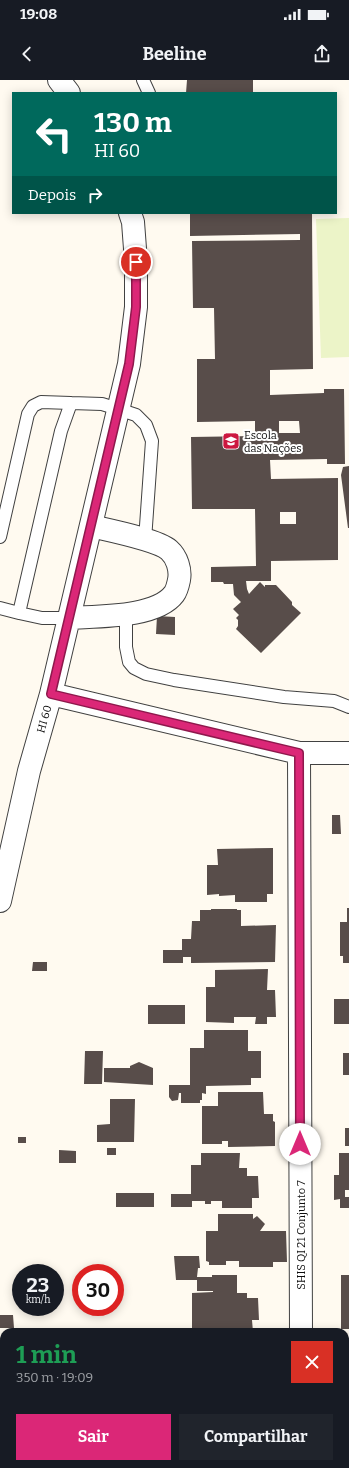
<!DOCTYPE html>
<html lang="pt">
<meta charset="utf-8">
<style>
body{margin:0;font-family:Bitter,serif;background:#20242c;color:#f1f3f6;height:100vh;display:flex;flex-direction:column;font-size:15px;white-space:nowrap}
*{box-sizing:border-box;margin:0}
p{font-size:13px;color:#9ea1a6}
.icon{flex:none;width:22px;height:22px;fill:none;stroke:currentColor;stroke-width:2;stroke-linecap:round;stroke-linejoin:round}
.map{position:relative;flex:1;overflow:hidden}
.panel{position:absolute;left:0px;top:1248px;width:349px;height:140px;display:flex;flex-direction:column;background:#171b24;border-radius:12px 12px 0 0;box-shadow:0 2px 10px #0003}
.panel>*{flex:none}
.banner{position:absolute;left:12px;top:12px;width:325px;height:122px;border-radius:0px;box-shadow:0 2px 10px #0003;background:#00695c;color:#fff;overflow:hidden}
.speed{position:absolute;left:12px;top:1184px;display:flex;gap:8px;font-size:20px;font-weight:700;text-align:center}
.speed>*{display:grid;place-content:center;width:52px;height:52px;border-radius:50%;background:#171b24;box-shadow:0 2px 10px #0003;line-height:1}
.speed small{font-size:10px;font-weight:400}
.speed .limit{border:6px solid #d22;background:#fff;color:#111}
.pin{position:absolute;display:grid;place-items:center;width:34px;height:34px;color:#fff;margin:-17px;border:2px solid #fff;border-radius:50%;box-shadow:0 1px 4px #0007}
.me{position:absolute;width:44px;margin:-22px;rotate:0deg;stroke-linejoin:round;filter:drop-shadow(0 0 3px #0008)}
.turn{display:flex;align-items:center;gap:14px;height:84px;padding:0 16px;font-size:18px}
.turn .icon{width:52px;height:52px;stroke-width:2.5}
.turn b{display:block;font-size:28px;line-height:34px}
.then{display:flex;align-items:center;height:38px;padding:0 16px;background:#0003;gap:8px;font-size:15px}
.round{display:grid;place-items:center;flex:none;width:42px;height:42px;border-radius:0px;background:#20242c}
.summary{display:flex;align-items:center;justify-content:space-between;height:68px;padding:0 16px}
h1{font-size:24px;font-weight:700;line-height:30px;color:#1e9e55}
.primary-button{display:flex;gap:8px;margin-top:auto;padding:8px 16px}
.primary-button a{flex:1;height:46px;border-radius:0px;background:#db2777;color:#fff;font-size:16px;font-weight:700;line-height:46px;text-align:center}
.primary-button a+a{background:#20242c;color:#f1f3f6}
.status{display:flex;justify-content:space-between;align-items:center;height:28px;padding:0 20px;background:#171b24;direction:ltr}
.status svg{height:11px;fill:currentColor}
header{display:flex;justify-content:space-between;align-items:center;height:52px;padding:0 16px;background:#171b24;font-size:18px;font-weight:700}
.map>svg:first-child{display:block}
</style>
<div class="status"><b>19:08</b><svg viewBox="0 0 49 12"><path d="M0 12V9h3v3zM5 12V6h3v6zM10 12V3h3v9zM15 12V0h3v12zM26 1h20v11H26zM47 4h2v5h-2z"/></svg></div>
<header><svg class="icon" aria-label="back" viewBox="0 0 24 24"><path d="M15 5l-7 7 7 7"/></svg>Beeline<svg class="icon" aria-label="share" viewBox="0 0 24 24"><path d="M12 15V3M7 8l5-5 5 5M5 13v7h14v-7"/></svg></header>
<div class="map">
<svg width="349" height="1388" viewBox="0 0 349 1388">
<rect width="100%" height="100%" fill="#fffaf0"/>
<path fill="#ecf4c8" d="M 349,138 L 349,277 L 321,278 L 316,139 Z"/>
<path fill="#584d4a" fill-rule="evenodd" d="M 187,0 L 253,0 L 253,13 L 186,13 Z
M 190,133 L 312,133 L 313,289 L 270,290 L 270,315 L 324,313 L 324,309 L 344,309 L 345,384 L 327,384 L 327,379 L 270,380 L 271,399 L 338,398 L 338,480 L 271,481 L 271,501 L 246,501 L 247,509 L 249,514 L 260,502 L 265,507 L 265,505 L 276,505 L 292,522 L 292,525 L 301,533 L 261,573 L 236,549 L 238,546 L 238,540 L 236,538 L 239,535 L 233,529 L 241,522 L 234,515 L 233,504 L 224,504 L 223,502 L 211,502 L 211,487 L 256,486 L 255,429 L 192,429 L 191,357 L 255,356 L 255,341 L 197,342 L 197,279 L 215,279 L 214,228 L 193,228 L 192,161 L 300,160 L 300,154 L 190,156 ZM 279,341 L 299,341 L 300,353 L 279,353 ZM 280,432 L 296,432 L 296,444 L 280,444 Z
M 349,386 L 349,448 L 348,448 L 341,395 L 343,387 Z
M 157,536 L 175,537 L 175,555 L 156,554 Z
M 332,735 L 340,735 L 341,754 L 332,754 Z
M 273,768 L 273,814 L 267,814 L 267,822 L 235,822 L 235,815 L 219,816 L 219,814 L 207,815 L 207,785 L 218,785 L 217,769 Z
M 347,828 L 349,828 L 349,883 L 343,883 L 343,876 L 340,876 L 340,842 L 347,842 Z
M 211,829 L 237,829 L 237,830 L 241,830 L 241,846 L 276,845 L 275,882 L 191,883 L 191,877 L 183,877 L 183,883 L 163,883 L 163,870 L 182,870 L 182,859 L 191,859 L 192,841 L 200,841 L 200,830 L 211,830 Z
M 33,882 L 47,882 L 47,891 L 32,891 Z
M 268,889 L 267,910 L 275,910 L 276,937 L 267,937 L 267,944 L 255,944 L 256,937 L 234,937 L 234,943 L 206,942 L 206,907 L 215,907 L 215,890 Z
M 334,919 L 349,919 L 349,944 L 334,944 Z
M 148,925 L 185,925 L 185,944 L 148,944 Z
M 204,950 L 248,950 L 248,971 L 261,971 L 261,998 L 251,998 L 251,1005 L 206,1006 L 206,1014 L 202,1013 L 202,1020 L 200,1020 L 200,1023 L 181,1023 L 181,1013 L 179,1013 L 178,1020 L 172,1021 L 169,1017 L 169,1005 L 190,1005 L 190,968 L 204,968 Z
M 85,971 L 103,971 L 102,1004 L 84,1004 Z
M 343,973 L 349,973 L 349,995 L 343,995 Z
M 139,982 L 153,988 L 153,1005 L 104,1002 L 104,988 L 130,988 L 130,986 Z
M 218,1012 L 263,1012 L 264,1034 L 273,1034 L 273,1041 L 275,1042 L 275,1066 L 228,1067 L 228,1061 L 222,1061 L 222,1064 L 202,1064 L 202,1026 L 218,1026 Z
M 110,1019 L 135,1019 L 134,1062 L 97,1062 L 97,1045 L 110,1044 Z
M 345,1048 L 349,1048 L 349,1066 L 345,1066 Z
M 18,1057 L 26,1057 L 26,1063 L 18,1063 Z
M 107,1068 L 116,1068 L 116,1075 L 107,1075 Z
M 59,1070 L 76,1071 L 76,1083 L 59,1083 Z
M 201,1073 L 240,1073 L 239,1088 L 247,1088 L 247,1096 L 258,1096 L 259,1118 L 252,1118 L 252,1128 L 222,1128 L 222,1121 L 211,1121 L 211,1124 L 205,1124 L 205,1121 L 192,1121 L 192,1127 L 171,1127 L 171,1114 L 191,1114 L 191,1085 L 201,1085 Z
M 339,1073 L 349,1073 L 349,1110 L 345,1110 L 345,1117 L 349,1117 L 349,1128 L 340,1128 L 340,1119 L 334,1120 L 334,1095 L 339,1095 Z
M 116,1113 L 154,1113 L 154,1127 L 116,1127 Z
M 218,1134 L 253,1134 L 253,1139 L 257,1136 L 265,1144 L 260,1151 L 286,1151 L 287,1182 L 273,1182 L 273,1187 L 239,1187 L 239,1181 L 226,1181 L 226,1185 L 209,1185 L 209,1182 L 206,1181 L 206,1151 L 218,1151 Z
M 174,1176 L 199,1176 L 200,1188 L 198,1188 L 197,1197 L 212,1197 L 212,1195 L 237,1195 L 237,1213 L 247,1213 L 247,1218 L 258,1218 L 259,1240 L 252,1240 L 253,1252 L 201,1252 L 201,1249 L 192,1249 L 192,1213 L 213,1212 L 213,1211 L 197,1211 L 197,1200 L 176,1200 Z
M 341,1195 L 349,1195 L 349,1249 L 341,1249 Z
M 0,1235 L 13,1235 L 14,1248 L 0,1248 Z
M 114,1249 L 114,1252 L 58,1252 L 58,1250 Z
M 137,1249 L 155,1249 L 155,1252 L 115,1252 L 115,1250 Z
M 345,1279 L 349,1279 L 349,1301 L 345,1301 Z
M 345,1317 L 349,1317 L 349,1372 L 345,1372 Z
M 217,1384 L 277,1384 L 277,1388 L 217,1388 Z"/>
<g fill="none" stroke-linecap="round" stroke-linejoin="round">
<g stroke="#414141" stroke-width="14">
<path id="service" d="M 143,0 L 149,13
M 0,457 L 28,334 L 33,326 L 41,322 L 71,323
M 0,528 L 19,533
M 126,534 L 126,567 L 129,582 L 134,588 L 146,594 L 174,600 L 284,617 L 334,621 L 349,627
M 69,538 L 42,538 L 19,533 L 61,351 L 71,323 L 102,324 L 118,329 L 136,335 L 146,345 L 152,361 L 145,460"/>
</g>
<g stroke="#414141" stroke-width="24">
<path id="minor" d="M 59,0 L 69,13
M 69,538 C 97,536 156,538 174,514 C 177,510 178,505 179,500 C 181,490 177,477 169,470 C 158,460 108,450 91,446
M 51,614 L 299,673 L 349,673
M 299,673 L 301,1252
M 0,821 L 29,691 L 51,614 L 129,284 L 136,227 L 136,182 L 133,142 L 130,133
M 301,1384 L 301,1388"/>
</g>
<use href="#service" stroke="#fff" stroke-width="12"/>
<use href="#minor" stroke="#fff" stroke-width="22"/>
</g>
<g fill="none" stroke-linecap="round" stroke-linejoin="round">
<g stroke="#8e194d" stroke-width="10">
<path id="route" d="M 136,182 L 136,227 L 129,284 L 51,614 L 299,673 L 300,1064"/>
</g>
<use href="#route" stroke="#db2777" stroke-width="7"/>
</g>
<defs>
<g id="school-square" transform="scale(0.9)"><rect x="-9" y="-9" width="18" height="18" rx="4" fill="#cc183f" stroke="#fff"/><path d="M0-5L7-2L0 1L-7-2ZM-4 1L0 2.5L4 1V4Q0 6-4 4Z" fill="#fff"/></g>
</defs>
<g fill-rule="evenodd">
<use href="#school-square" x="231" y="361"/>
</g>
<g text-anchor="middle" stroke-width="4" stroke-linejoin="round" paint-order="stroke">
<g font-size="11" fill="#0e0e0e" stroke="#fff" text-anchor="start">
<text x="244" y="359">Escola<tspan x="244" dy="13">das Nações</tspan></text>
</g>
<g font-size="11" fill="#0e0e0e" stroke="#fff">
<text transform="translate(44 639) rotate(-74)" y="4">HI 60</text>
<text transform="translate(301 1155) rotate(-90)" y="4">SHIS QI 21 Conjunto 7</text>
</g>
</g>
</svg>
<div class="speed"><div>23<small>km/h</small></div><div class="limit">30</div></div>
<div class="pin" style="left:136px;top:182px;background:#d93025"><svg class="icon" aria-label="arrive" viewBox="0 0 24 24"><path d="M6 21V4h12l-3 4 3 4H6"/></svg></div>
<svg class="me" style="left:300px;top:1064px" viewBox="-20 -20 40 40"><circle r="19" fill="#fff"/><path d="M0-13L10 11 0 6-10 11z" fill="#db2777"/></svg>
<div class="banner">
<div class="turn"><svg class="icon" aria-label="left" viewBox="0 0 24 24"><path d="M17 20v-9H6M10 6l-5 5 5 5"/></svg><div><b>130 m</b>HI 60</div></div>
<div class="then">Depois<svg class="icon" aria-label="right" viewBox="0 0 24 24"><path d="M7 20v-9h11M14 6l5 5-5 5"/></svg></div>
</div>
<section class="panel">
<div class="summary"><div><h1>1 min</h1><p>350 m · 19:09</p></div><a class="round" style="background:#d93025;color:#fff"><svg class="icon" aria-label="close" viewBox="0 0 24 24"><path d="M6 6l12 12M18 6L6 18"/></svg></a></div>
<div class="primary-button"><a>Sair</a><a>Compartilhar</a></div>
</section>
</div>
